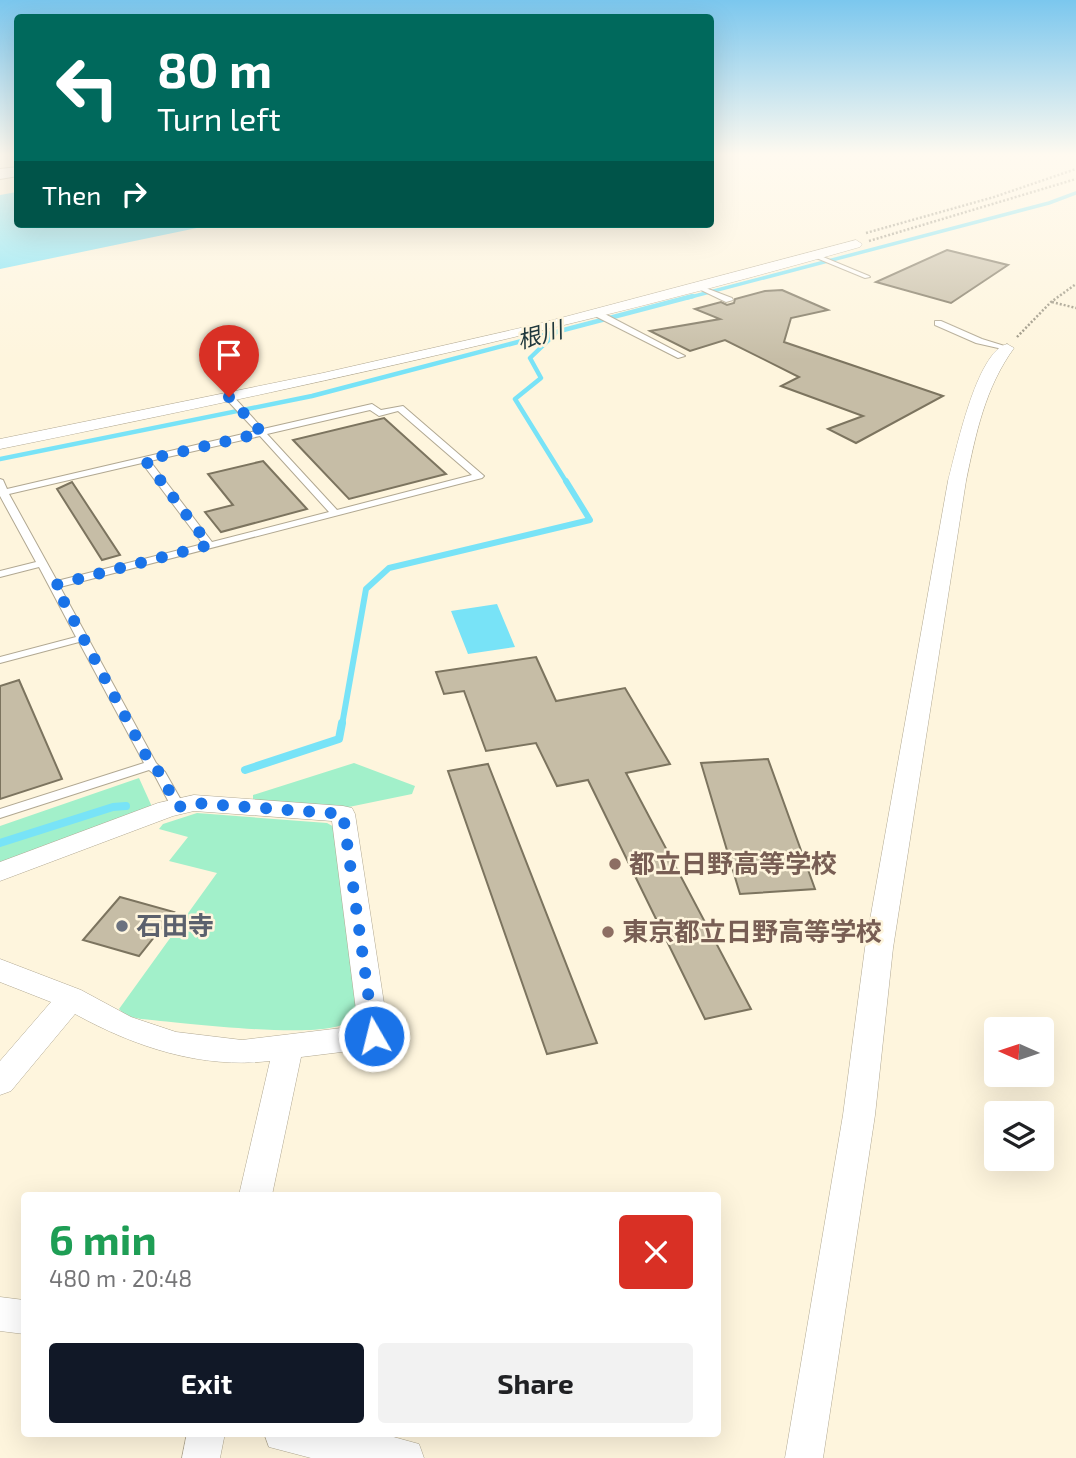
<!DOCTYPE html>
<meta charset="utf-8">
<style>
body{margin:0;font-family:"Exo 2","Noto Sans JP",sans-serif;background:#f2f2f2;color:#202124;height:100vh;display:flex;flex-direction:column;font-size:26px;white-space:nowrap}
*{box-sizing:border-box;margin:0}
p{font-size:23px;color:#757577}
.icon{flex:none;width:38px;height:38px;fill:none;stroke:currentColor;stroke-width:2;stroke-linecap:round;stroke-linejoin:round}
.map{position:relative;flex:1;overflow:hidden}
.panel{position:absolute;left:21px;top:1192px;width:700px;height:245px;display:flex;flex-direction:column;background:#fff;border-radius:7px;box-shadow:0 7px 28px #0002}
.panel>*{flex:none}
.top-card{position:absolute;left:14px;top:14px;width:700px;height:214px;border-radius:7px;box-shadow:0 7px 28px #0002;background:#00695c;color:#fff;overflow:hidden}
.needle{width:46px;rotate:273deg}
.tools{position:absolute;left:984px;top:1017px;display:grid;gap:14px}
.tools a{display:grid;place-items:center;width:70px;height:70px;border-radius:7px;background:#fff;box-shadow:0 7px 28px #0002;font-size:35px}
.pin{position:absolute;display:grid;place-items:center;width:60px;height:60px;color:#fff;margin:-72px -30px;border-radius:50% 50% 50% 0;rotate:-45deg;box-shadow:0 0 7px #0007}
.pin .icon{rotate:45deg}
.me{position:absolute;width:77px;margin:-38px;rotate:352deg;stroke-linejoin:round;filter:drop-shadow(0 0 5px #0008)}
.turn{display:flex;align-items:center;gap:24px;height:147px;padding:0 28px;font-size:32px}
.turn .icon{width:91px;height:91px;stroke-width:2.5}
.turn b{display:block;font-size:49px;line-height:60px}
.then{display:flex;align-items:center;height:66px;padding:0 28px;background:#0003;gap:14px;font-size:26px}
.round{display:grid;place-items:center;flex:none;width:74px;height:74px;border-radius:7px;background:#f2f2f2}
.summary{display:flex;align-items:center;justify-content:space-between;height:119px;padding:0 28px}
h1{font-size:42px;font-weight:700;line-height:52px;color:#1e9e55}
.primary-button{display:flex;gap:14px;margin-top:auto;padding:14px 28px}
.primary-button a{flex:1;height:80px;border-radius:7px;background:#111827;color:#fff;font-size:28px;font-weight:700;line-height:80px;text-align:center}
.primary-button a+a{background:#f2f2f2;color:#202124}
.map>svg:first-child{display:block}
</style>
<div class="map">
<svg width="1076" height="1458" viewBox="0 0 1076 1458">
<rect width="100%" height="100%" fill="#fef5dd"/>
<path fill="#a2f0ca" d="M 354,763 L 415,786 L 412,794 L 344,808 L 253,801 L 253,795 Z
M 139,778 L 153,809 L 0,863 L 0,826 Z
M 197,813 L 327,823 L 336,828 L 363,1000 C 358,1007 353,1017 347,1022 C 323,1041 176,1022 141,1019 L 126,1016 L 119,1009 L 217,873 L 169,861 L 188,837 L 159,829 L 163,824 Z"/>
<path fill="#78e3f7" d="M 17,192 L 18,224 L 216,224 L 0,269 L 0,195 Z
M 497,604 L 515,647 L 468,654 L 451,611 Z"/>
<g fill="none" stroke-linecap="round" stroke-linejoin="round">
<path stroke="#78e3f7" stroke-width="3.5" d="M 687,298 L 1049,203 L 1076,193"/>
<path stroke="#78e3f7" stroke-width="4.5" d="M 555,334 L 530,358 L 541,378 L 515,399 L 567,483
M 0,459 L 312,396 L 693,296"/>
<path stroke="#78e3f7" stroke-width="6" d="M 342,725 L 366,589 L 389,568 L 590,520 L 566,481"/>
<path stroke="#78e3f7" stroke-width="8" d="M 245,770 L 339,739 L 342,723
M 0,843 L 113,807 L 126,806"/>
</g>
<path fill="#c6bda6" stroke="#7c745f" stroke-width="2" d="M 947,250 L 1008,265 L 951,303 L 876,282 Z
M 782,290 L 828,310 L 791,318 L 784,342 L 943,396 L 856,443 L 828,429 L 863,416 L 781,386 L 799,377 L 725,340 L 690,351 L 650,331 L 720,319 L 695,309 L 721,302 L 727,305 L 734,303 L 735,299 L 765,291 Z
M 384,418 L 446,474 L 349,499 L 293,440 Z
M 263,461 L 307,509 L 221,532 L 205,512 L 233,505 L 208,474 Z
M 72,482 L 120,555 L 102,560 L 57,489 Z
M 536,657 L 556,701 L 625,688 L 670,764 L 626,773 L 751,1009 L 705,1019 L 588,780 L 557,786 L 536,743 L 486,751 L 464,691 L 444,694 L 436,672 Z
M 19,680 L 62,779 L 0,799 L 0,686 Z
M 768,759 L 815,889 L 740,894 L 701,763 Z
M 488,764 L 597,1043 L 547,1054 L 448,771 Z
M 120,897 L 174,912 L 139,956 L 83,940 Z"/>
<g fill="none" stroke-linecap="round" stroke-linejoin="round">
<g stroke="#b1a892" stroke-width="2">
<path id="lane" d="M 816,254 L 869,276 L 870,277 L 865,278 L 814,257 L 814,255 Z
M 703,287 L 732,298 L 733,300 L 726,302 L 701,290 L 701,288 Z
M 597,313 L 603,313 L 685,356 L 678,358 L 597,317 Z
M 935,321 L 941,321 L 982,339 L 1011,348 L 1007,350 L 976,343 L 935,325 Z
M 226,395 L 232,395 L 263,429 L 372,404 L 381,410 L 403,406 L 484,476 L 482,478 L 60,587 L 156,763 L 165,772 L 185,807 L 183,810 L 173,810 L 154,774 L 149,770 L 0,818 L 0,809 L 144,763 L 79,642 L 0,663 L 0,657 L 76,637 L 39,567 L 0,577 L 0,571 L 36,562 L 0,496 L 0,479 L 3,480 L 7,489 L 256,431 L 226,399 ZM 370,410 L 379,416 L 398,411 L 472,475 L 337,510 L 267,434 ZM 260,436 L 329,512 L 212,542 L 150,461 ZM 142,463 L 203,544 L 57,581 L 9,494 Z"/>
</g>
<g stroke="#b1a892" stroke-width="1">
<path id="street" d="M 856,240 L 862,244 L 860,247 C 577,328 289,390 0,449 L 0,439 L 323,373 L 538,324 Z
M 1007,344 L 1014,348 C 985,388 976,433 966,481 L 893,948 L 875,1115 L 823,1458 L 785,1458 L 843,1115 L 865,948 L 948,481 C 956,452 976,352 1007,344 Z
M 194,795 L 343,806 L 352,808 L 355,814 L 389,1036 L 384,1044 L 374,1048 L 301,1057 L 272,1195 L 239,1195 L 270,1061 C 201,1069 135,1047 75,1014 L 11,1091 L 0,1095 L 0,1061 L 51,1002 L 0,982 L 0,959 L 81,990 L 131,1017 L 176,1032 L 242,1040 L 358,1026 L 332,821 L 194,811 L 173,816 L 0,881 L 0,862 L 158,803 Z
M 0,1297 L 24,1300 L 24,1334 L 0,1331 Z
M 187,1433 L 225,1433 L 220,1458 L 182,1458 Z
M 264,1433 L 379,1433 L 419,1444 L 424,1458 L 311,1458 L 269,1447 Z"/>
</g>
<g stroke="#b1a892" stroke-width="2">
<path id="secondary" d="M 18,167 L 18,176 L 0,179 L 0,169 Z"/>
</g>
<path stroke="#999381" stroke-width="2.5" stroke-dasharray="2 2" stroke-linecap="butt" d="M 866,233 L 994,197 L 1076,169
M 869,241 L 1076,179
M 1052,302 L 1076,308
M 1017,337 L 1051,302 L 1076,284"/>
<use href="#lane" fill="#fff" fill-rule="evenodd"/>
<use href="#street" fill="#fff" fill-rule="evenodd"/>
<use href="#secondary" fill="#fff" fill-rule="evenodd"/>
</g>
<linearGradient id="sky" x2="0" y2="1"><stop stop-color="#7bc7ee"/><stop offset="0.43" stop-color="#fffaf0"/><stop offset="1" stop-color="#fffaf0" stop-opacity="0"/></linearGradient>
<rect width="1076" height="360" fill="url(#sky)"/>
<g fill="none" stroke-linecap="round" stroke-linejoin="round">
<path stroke="#1a73e8" stroke-width="12" stroke-dasharray="0 21.6" d="M 229,397 L 262,433 L 145,460 L 209,545 L 55,585 L 151,765 L 159,772 L 178,807 L 194,803 L 343,814 L 374,1036"/>
</g>
<g fill="#8d6e63" stroke="#fef5dd" stroke-width="2.5">
<circle cx="615" cy="864" r="7"/>
<circle cx="608" cy="932" r="7"/>
</g>
<circle fill="#6b7280" stroke="#fef5dd" stroke-width="2.5" cx="122" cy="926" r="7"/>
<g text-anchor="middle" stroke-width="5" stroke-linejoin="round" paint-order="stroke">
<g font-size="23" font-style="italic" fill="#1f373c" stroke="#fef5dd">
<text transform="translate(540 335) rotate(-15)" y="8">根川</text>
</g>
<g font-size="26" font-weight="bold" fill="#785e54" stroke="#fef5dd" text-anchor="start">
<text x="629" y="873">都立日野高等学校</text>
<text x="622" y="941">東京都立日野高等学校</text>
</g>
<g font-size="26" font-weight="bold" fill="#5b616d" stroke="#fef5dd" text-anchor="start">
<text x="136" y="935">石田寺</text>
</g>
</g>
</svg>
<div class="tools">
<a><svg class="needle" viewBox="-14 -14 28 28"><path d="M0-13l5 13h-10z" fill="#e53935"/><path d="M0 13l5-13h-10z" fill="#757577"/></svg></a>
<a><svg class="icon" aria-label="layers" viewBox="0 0 24 24"><path d="M12 4l9 5-9 5-9-5zM3 14l9 5 9-5"/></svg></a>
</div>
<div class="pin" style="left:229px;top:397px;background:#d93025"><svg class="icon" aria-label="arrive" viewBox="0 0 24 24"><path d="M6 21V4h12l-3 4 3 4H6"/></svg></div>
<svg class="me" style="left:374px;top:1036px" viewBox="-20 -20 40 40"><circle r="17" fill="#1a73e8" stroke="#fff" stroke-width="3"/><path d="M0-11L8 9 0 5-8 9z" fill="#fff"/></svg>
<div class="top-card">
<div class="turn"><svg class="icon" aria-label="left" viewBox="0 0 24 24"><path d="M17 20v-9H6M10 6l-5 5 5 5"/></svg><div><b>80 m</b>Turn left</div></div>
<div class="then">Then<svg class="icon" aria-label="right" viewBox="0 0 24 24"><path d="M7 20v-9h11M14 6l5 5-5 5"/></svg></div>
</div>
<section class="panel">
<div class="summary"><div><h1>6 min</h1><p>480 m · 20:48</p></div><a class="round" style="background:#d93025;color:#fff"><svg class="icon" aria-label="close" viewBox="0 0 24 24"><path d="M6 6l12 12M18 6L6 18"/></svg></a></div>
<div class="primary-button"><a>Exit</a><a>Share</a></div>
</section>
</div>
